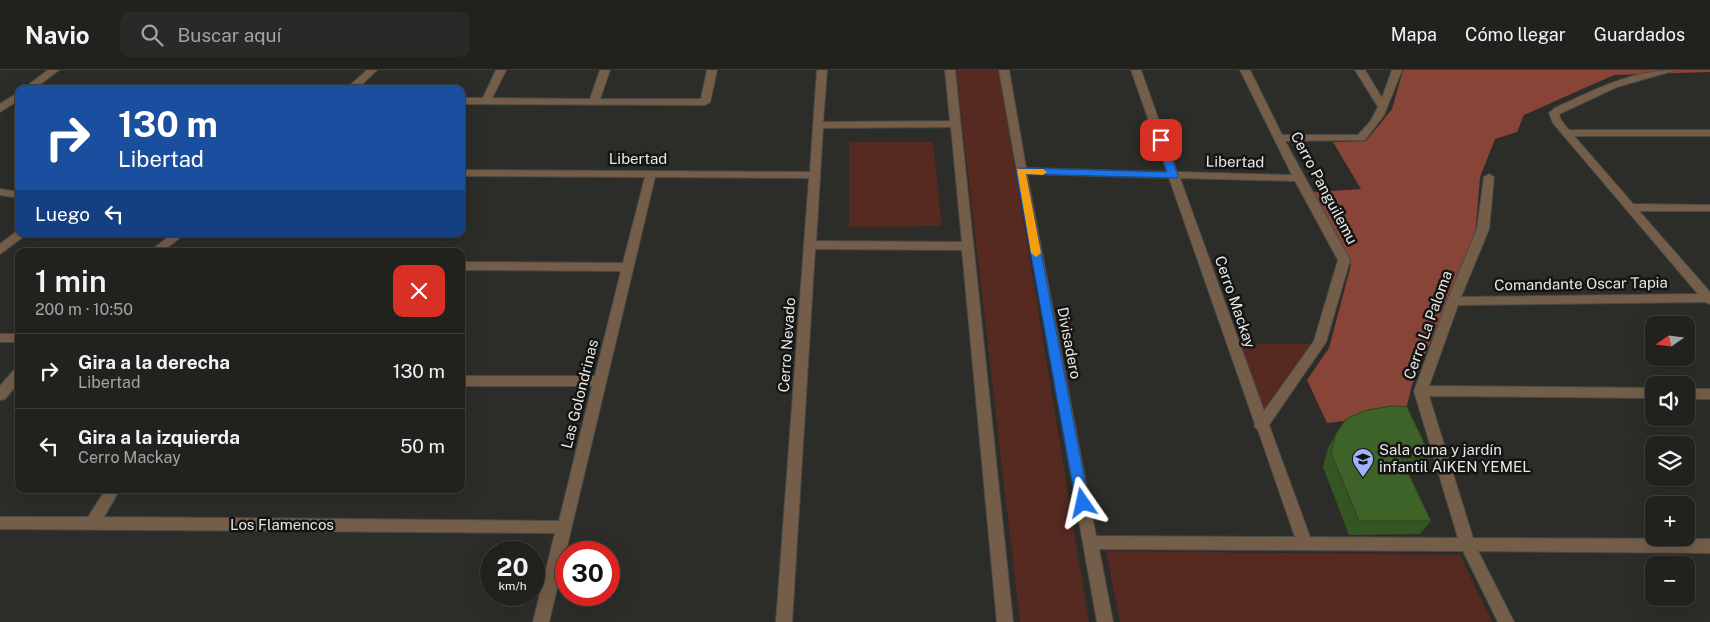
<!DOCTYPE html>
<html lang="es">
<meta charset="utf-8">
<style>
body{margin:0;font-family:"Public Sans",sans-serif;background:#292927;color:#f1f3f6;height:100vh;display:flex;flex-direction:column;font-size:19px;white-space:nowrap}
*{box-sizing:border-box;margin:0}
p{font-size:16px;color:#a2a3a4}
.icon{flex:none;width:28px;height:28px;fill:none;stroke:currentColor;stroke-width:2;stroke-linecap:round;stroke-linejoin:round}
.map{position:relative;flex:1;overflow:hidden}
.sheet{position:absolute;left:15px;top:178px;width:450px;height:245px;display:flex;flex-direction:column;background:#21211e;border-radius:10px;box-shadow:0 5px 20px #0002,0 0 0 1px #3e3e3c}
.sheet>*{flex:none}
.hud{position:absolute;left:15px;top:15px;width:450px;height:152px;border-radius:10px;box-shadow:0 5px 20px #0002,0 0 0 1px #3e3e3c;background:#1a4fa0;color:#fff;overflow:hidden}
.needle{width:32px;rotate:256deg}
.fabs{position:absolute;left:1645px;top:246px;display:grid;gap:10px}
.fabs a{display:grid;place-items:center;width:50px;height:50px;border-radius:10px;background:#21211e;box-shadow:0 5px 20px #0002,0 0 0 1px #3e3e3c;font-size:25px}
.speed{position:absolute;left:480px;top:471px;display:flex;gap:10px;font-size:25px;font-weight:700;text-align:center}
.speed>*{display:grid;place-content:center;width:65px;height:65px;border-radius:50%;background:#21211e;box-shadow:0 5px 20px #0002,0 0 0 1px #3e3e3c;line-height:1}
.speed small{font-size:12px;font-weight:400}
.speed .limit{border:8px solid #d22;background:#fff;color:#111}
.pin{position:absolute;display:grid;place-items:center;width:42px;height:42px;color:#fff;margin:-21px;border-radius:10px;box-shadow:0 2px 8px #0006}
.me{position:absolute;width:55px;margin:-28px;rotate:349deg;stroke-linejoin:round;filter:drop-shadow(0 0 4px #0008)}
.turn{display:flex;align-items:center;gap:18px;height:105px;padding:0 20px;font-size:22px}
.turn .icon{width:65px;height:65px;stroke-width:2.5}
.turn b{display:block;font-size:35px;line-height:42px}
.then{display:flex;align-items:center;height:48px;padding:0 20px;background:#0003;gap:10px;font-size:19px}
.round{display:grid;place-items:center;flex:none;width:52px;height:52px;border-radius:10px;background:#292927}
.headline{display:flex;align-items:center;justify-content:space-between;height:85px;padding:0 20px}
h1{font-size:30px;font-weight:600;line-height:38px}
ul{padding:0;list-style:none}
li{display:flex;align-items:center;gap:15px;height:75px;padding:0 20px;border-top:1px solid #3e3e3c}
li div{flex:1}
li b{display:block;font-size:19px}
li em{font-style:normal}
header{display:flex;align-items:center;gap:30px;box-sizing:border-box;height:70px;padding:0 25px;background:#21211e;border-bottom:1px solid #3e3e3c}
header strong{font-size:24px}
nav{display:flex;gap:28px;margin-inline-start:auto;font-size:18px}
.search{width:350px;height:45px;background:#292927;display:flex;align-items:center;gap:12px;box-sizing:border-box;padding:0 18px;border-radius:10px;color:#a2a3a4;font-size:19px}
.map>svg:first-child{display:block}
</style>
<header>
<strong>Navio</strong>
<div class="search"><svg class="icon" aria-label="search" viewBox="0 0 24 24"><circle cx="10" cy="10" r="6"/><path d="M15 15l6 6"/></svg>Buscar aquí</div>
<nav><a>Mapa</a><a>Cómo llegar</a><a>Guardados</a></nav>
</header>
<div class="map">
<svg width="1710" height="552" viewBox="0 0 1710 552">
<rect width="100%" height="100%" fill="#2c2c28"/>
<path fill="#562921" d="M 956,0 L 999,0 L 1089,552 L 1020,552 Z
M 849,72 L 933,72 L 942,156 L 849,157 Z
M 1238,274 L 1311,274 L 1263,340 Z
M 1106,481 L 1460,485 L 1492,552 L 1120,552 Z"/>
<path fill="#884437" d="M 1403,0 L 1710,0 L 1710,2 L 1614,5 L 1524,45 L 1517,62 L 1495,69 L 1480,107 L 1475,168 L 1412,315 L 1405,344 L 1327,353 L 1307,310 L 1329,278 L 1351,195 L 1313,122 L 1361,119 L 1333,72 L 1366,71 L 1392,39 Z"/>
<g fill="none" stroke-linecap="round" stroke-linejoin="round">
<g stroke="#4a4a46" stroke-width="2">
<path id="street" d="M 48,0 L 59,0 L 34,19 L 23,19 Z
M 367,0 L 377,0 L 357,19 L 346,19 Z
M 496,0 L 506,0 L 492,28 L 590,29 L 600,0 L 610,0 L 600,29 L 701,29 L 707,0 L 717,0 L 710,32 L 705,35 L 461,34 L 461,28 L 483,28 Z
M 817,0 L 827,0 L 823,52 L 950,51 L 945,0 L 955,0 L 1013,552 L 997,552 L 962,180 L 815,179 L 792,552 L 776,552 L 809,108 L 655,107 L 549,552 L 533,552 L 555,463 L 0,459 L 0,447 L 88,447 L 106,419 L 120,419 L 104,447 L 559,451 L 592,316 L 461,316 L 461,306 L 595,306 L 621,201 L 461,200 L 461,192 L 623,193 L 645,107 L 461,106 L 461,100 L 810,102 ZM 951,57 L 962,172 L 816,171 L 823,58 Z
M 999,0 L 1009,0 L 1026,98 L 1167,102 L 1131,0 L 1141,0 L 1177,102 L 1292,105 L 1240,0 L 1250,0 L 1282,65 L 1358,65 L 1370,52 L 1378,37 L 1355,0 L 1365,0 L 1382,28 L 1392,0 L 1402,0 L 1384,45 L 1365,70 L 1285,71 L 1350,190 L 1326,272 L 1269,355 L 1310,467 L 1458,468 L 1414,321 L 1447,231 L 1477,159 L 1484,107 L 1489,104 L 1494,107 L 1489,159 L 1461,227 L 1698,224 L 1553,53 L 1549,43 L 1555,38 C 1594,20 1632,0 1676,0 L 1617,17 L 1559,44 L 1561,50 L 1569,60 L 1710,60 L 1710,66 L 1574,66 L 1633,134 L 1710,135 L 1710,141 L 1639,141 L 1710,222 L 1710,234 L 1705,232 L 1458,235 L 1429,316 L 1654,318 L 1654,328 L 1429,326 L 1473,468 L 1710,469 L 1710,483 L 1478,481 L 1514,552 L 1498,552 L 1463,481 L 1099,479 L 1113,552 L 1097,552 ZM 1027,104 L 1169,108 L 1255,354 L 1254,356 L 1258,360 L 1295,467 L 1096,466 ZM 1180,108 L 1295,111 L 1338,190 L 1314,271 L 1264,341 Z
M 19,22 L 19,30 L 0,42 L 0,34 Z
M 0,119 L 19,122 L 19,128 L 0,125 Z
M 17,161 L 19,161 L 19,164 L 27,164 L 0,184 L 0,174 Z
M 172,164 L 185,164 L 163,181 L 150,181 Z
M 0,264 L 19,264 L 19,272 L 0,272 Z
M 19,298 L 19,312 L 5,329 L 0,330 L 0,316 L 14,300 Z
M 1686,319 L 1710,319 L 1710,329 L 1686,329 Z"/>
</g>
<use href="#street" fill="#745e49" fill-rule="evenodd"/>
</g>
<path fill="#355523" d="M 1336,364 L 1431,387 L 1420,401 L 1407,401 L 1431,451 L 1420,464 L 1349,465 L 1323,397 L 1328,378 Z"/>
<path fill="#3e6329" stroke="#2b451d" d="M 1392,336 L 1407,337 L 1431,387 L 1401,388 L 1431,451 L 1359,451 L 1331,383 L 1336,364 L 1346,349 L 1367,340 Z"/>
<path fill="#1a73e8" stroke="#114b97" d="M 1158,68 L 1165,70 L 1178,106 L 1177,108 L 1026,104 L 1089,433 L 1087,437 L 1078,437 L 1076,433 L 1016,101 L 1021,98 L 1167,102 L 1156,70 Z"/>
<path fill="#f59e0b" d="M 1017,99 L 1043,99 L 1047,102 L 1043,105 L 1026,104 L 1041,183 L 1036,187 L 1031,183 Z"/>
<defs>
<g id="school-pin" transform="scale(1.125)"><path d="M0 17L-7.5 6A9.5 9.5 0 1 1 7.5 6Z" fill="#a2b2fd" stroke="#141413"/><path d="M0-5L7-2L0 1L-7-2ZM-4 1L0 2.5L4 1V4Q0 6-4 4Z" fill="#111"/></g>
</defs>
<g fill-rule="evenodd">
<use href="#school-pin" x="1363" y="389"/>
</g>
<g text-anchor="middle" stroke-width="5" stroke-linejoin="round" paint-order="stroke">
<g font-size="15" fill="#e7e7e5" stroke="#141413">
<text x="638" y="94">Libertad</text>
<text transform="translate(1235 92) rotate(1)" y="5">Libertad</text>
<text transform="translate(1324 118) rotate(62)" y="5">Cerro Panguilemu</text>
<text transform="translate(1581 214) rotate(-1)" y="5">Comandante Oscar Tapia</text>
<text transform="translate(1235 232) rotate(71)" y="5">Cerro Mackay</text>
<text transform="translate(1428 255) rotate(-70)" y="5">Cerro La Paloma</text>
<text transform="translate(1069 273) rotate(79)" y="5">Divisadero</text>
<text transform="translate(787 275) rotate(-86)" y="5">Cerro Nevado</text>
<text transform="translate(580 324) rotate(-76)" y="5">Las Golondrinas</text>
<text x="282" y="460">Los Flamencos</text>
</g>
<g font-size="15" fill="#e7e7e5" stroke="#141413" text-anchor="start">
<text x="1379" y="385">Sala cuna y jardín<tspan x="1379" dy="17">infantil AIKEN YEMEL</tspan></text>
</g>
</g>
</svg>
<div class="fabs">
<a><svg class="needle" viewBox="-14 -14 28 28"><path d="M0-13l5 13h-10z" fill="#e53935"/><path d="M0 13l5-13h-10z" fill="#a2a3a4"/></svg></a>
<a><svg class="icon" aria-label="sound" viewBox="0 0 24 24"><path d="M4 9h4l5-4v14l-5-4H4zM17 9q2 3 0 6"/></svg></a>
<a><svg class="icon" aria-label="layers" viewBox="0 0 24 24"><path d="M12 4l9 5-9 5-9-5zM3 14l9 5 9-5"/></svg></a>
<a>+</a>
<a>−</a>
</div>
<div class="speed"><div>20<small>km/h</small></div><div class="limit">30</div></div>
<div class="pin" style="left:1161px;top:70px;background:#d93025"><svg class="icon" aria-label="arrive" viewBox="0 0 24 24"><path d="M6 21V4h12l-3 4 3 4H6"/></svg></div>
<svg class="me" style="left:1083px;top:433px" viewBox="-20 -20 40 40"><path d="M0-17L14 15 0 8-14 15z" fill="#1a73e8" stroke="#fff" stroke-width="4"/></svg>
<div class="hud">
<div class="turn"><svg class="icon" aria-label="right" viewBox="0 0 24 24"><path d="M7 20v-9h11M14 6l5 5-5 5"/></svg><div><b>130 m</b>Libertad</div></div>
<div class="then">Luego<svg class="icon" aria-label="left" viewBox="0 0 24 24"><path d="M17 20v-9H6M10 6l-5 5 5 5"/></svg></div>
</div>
<section class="sheet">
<div class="headline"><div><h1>1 min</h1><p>200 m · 10:50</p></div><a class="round" style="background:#d93025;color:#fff"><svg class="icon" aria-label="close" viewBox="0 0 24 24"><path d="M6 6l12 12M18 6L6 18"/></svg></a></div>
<ul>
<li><svg class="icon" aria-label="right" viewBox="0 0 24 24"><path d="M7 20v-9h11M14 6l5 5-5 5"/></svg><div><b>Gira a la derecha</b><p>Libertad</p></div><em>130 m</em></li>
<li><svg class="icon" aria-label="left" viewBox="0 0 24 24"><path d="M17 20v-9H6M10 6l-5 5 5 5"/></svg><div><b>Gira a la izquierda</b><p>Cerro Mackay</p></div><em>50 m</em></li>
</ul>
</section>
</div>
